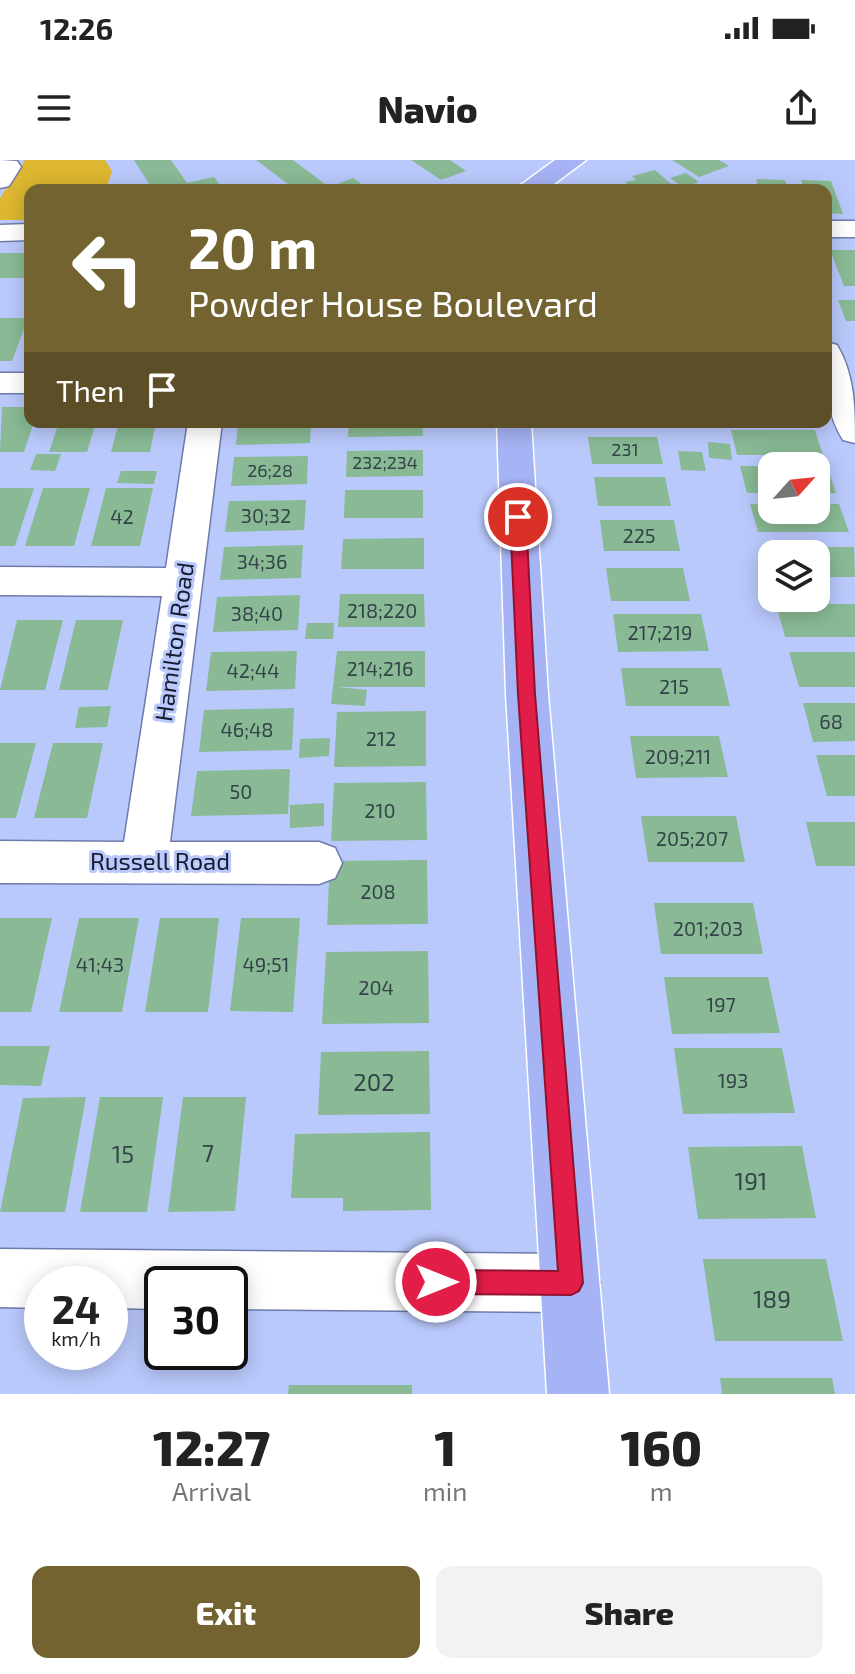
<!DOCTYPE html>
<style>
body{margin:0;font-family:"Exo 2",sans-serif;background:#f2f2f2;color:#222;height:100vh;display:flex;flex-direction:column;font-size:30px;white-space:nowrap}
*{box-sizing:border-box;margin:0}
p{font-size:26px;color:#767676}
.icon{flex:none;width:44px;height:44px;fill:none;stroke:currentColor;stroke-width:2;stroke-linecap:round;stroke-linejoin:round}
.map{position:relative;height:1234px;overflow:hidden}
.panel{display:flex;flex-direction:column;background:#fff;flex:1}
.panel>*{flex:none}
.hud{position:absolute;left:24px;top:24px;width:808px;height:244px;border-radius:16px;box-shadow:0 4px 20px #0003;background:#736331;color:#fff;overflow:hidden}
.needle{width:52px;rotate:63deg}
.buttons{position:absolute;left:758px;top:292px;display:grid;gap:16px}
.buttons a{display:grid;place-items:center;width:72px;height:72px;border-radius:16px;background:#fff;box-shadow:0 4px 20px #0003;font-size:40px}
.speed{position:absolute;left:24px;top:1106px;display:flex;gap:16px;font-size:40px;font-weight:700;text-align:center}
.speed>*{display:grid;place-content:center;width:104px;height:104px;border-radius:50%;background:#fff;box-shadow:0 4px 20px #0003;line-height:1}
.speed small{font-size:20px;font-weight:400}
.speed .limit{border:4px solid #111;border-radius:12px;background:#fff;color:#111}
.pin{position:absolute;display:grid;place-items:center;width:68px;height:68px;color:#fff;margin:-34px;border:4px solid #fff;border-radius:50%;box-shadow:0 2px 8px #0007}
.me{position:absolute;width:88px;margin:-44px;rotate:90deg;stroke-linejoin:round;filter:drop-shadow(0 0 6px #0008)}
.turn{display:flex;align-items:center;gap:28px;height:168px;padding:0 32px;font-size:36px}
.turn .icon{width:104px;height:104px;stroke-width:2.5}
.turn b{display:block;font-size:56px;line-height:68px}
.then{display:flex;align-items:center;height:76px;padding:0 32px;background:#0003;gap:16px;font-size:30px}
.eta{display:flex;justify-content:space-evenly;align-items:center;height:136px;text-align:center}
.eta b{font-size:48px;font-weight:800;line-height:56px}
.action{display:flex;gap:16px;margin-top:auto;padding:16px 32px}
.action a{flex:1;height:92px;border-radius:16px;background:#736331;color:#fff;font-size:32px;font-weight:800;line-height:92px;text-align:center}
.action a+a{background:#f2f2f2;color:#222}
.status{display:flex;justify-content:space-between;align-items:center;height:56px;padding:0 40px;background:#fff;direction:ltr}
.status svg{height:22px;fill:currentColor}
header{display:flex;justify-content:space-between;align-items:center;height:104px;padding:0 32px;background:#fff;font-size:36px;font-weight:800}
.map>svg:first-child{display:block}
</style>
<div class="status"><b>12:26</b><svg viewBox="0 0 49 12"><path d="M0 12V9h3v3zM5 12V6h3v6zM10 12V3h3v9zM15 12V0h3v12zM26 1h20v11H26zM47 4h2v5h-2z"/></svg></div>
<header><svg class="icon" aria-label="menu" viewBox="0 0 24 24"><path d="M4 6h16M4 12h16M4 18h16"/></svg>Navio<svg class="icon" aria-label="share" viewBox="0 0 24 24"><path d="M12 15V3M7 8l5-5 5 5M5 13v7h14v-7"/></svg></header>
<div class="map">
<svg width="855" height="1234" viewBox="0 0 855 1234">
<rect width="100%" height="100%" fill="#bac9fc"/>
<path fill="#ddb731" d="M 25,0 L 105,0 L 112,11 L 106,30 L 30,30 L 30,60 L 0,60 L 0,38 Z"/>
<path fill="#89ba95" d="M 134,0 L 171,0 L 187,23 L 214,17 L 223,30 L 153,30 Z
M 256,0 L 293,0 L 329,27 L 353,18 L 370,30 L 296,30 Z
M 411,0 L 450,0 L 466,11 L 441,20 Z
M 672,0 L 719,0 L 729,6 L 699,17 Z
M 655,10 L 678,30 L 634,30 L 625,22 L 636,20 L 632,16 Z
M 686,13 L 699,22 L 683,27 L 670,18 Z
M 756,19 L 785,20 L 789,30 L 759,30 Z
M 801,20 L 831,21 L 843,54 L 826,53 L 826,30 L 804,30 Z
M 830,90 L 855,90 L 855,126 L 844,126 Z
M 0,93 L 30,93 L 30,118 L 0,118 Z
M 838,140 L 855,140 L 855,161 L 846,161 Z
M 0,158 L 28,158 L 12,201 L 0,201 Z
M 2,247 L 30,247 L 30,262 L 34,262 L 24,292 L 0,292 Z
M 59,262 L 96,262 L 87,292 L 49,292 Z
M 119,262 L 156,262 L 150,292 L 111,292 Z
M 238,262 L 311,262 L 310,283 L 236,285 Z
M 349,262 L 422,262 L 423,276 L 348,277 Z
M 586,262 L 654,262 L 655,267 L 587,267 Z
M 731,270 L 815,270 L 823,295 L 737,295 Z
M 588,277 L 657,277 L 663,304 L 592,304 Z
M 708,282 L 730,284 L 732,300 L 709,298 Z
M 423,290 L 423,316 L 346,317 L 347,291 Z
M 678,291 L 702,292 L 706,311 L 681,310 Z
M 36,294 L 61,294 L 55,311 L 30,310 Z
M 308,296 L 307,324 L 231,326 L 234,297 Z
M 740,306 L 772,306 L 772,333 L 747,333 Z
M 816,306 L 827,306 L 836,333 L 816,333 Z
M 121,311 L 157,311 L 154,324 L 117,323 Z
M 594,317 L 665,317 L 671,346 L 598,346 Z
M 0,328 L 34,328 L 15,386 L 0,386 Z
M 43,328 L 90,328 L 74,386 L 25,386 Z
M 106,328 L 153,328 L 140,386 L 91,386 Z
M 345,330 L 423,330 L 423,358 L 344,358 Z
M 306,340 L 304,370 L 225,372 L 229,341 Z
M 750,344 L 772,344 L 772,350 L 816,350 L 816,344 L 839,344 L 849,372 L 758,372 Z
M 600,360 L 674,360 L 680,391 L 604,391 Z
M 424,378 L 424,409 L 341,409 L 343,379 Z
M 303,385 L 301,418 L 220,420 L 224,387 Z
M 761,387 L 854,387 L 855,417 L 816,417 L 816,394 L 772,394 L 771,422 Z
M 606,408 L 683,408 L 690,441 L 611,441 Z
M 340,434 L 424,434 L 425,467 L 338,467 Z
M 300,435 L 298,470 L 213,472 L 217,437 Z
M 776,444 L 855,444 L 855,477 L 785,477 Z
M 613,454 L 701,454 L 709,491 L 618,492 Z
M 17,460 L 63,460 L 45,530 L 0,530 Z
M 76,460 L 123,460 L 108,530 L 59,530 Z
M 307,463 L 334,463 L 333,479 L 305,479 Z
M 297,491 L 295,529 L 206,531 L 211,492 Z
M 337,491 L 425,491 L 425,527 L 338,527 L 367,530 L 365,546 L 331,544 Z
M 789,492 L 855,492 L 855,527 L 799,527 Z
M 621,508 L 721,508 L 730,546 L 626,546 Z
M 803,543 L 855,543 L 855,581 L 813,582 Z
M 111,546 L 107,567 L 75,568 L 79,547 Z
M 294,548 L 292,590 L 199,592 L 204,550 Z
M 426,551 L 426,606 L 334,607 L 337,552 Z
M 630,576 L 719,576 L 728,617 L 636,618 Z
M 330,578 L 329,596 L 299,598 L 300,579 Z
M 0,583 L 36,583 L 16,658 L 0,658 Z
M 53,583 L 103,583 L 87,658 L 34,658 Z
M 816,595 L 855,595 L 855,636 L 827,636 Z
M 290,609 L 288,654 L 191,656 L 197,611 Z
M 426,622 L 427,680 L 331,681 L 334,623 Z
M 324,643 L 324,666 L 290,668 L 290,645 Z
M 641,656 L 736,656 L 745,702 L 648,702 Z
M 806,662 L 855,662 L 855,706 L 816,706 Z
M 427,700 L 428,764 L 327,765 L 330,701 Z
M 654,743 L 753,743 L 763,794 L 661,794 Z
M 0,758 L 52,758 L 31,852 L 0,852 Z
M 79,758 L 139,758 L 122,852 L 59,852 Z
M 160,758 L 219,758 L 208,852 L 145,852 Z
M 241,758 L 300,758 L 293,852 L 230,851 Z
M 428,791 L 429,863 L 322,864 L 326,792 Z
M 664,817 L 768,817 L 780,873 L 672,874 Z
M 0,886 L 50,886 L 41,926 L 0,925 Z
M 674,888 L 782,888 L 795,953 L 683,954 Z
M 429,891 L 430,954 L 318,955 L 321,892 Z
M 86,937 L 65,1052 L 0,1052 L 23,938 Z
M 100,937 L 163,937 L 147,1052 L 80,1052 Z
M 183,937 L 246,937 L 235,1051 L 168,1052 Z
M 430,972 L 431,1050 L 343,1051 L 343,1038 L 291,1038 L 295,974 Z
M 802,986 L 816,1058 L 698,1059 L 688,987 Z
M 703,1099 L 826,1099 L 843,1181 L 715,1181 Z
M 720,1218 L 832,1218 L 835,1234 L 722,1234 Z
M 289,1225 L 412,1225 L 412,1234 L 288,1234 Z"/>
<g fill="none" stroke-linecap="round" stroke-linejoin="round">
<g stroke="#6e7baa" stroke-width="3">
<path id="minor" d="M 0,0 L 17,1 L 21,7 L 9,26 L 0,28 Z
M 826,61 L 855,61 L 855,77 L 826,77 Z
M 30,64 L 30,80 L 0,81 L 0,65 Z
M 826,182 L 837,185 C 855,215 855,249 855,283 L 843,280 C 824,250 826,217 826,182 Z
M 0,213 L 30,213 L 30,233 L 0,233 Z
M 188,262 L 222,262 L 170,682 L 319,682 L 335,688 L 342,703 L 335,718 L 319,724 L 0,723 L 0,681 L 124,682 L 162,436 L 0,435 L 0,407 L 166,408 Z
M 0,1089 L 571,1094 L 592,1102 L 600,1123 L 592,1144 L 571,1152 L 230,1149 L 230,1124 L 162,1124 L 162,1149 L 110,1148 L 110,1124 L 42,1124 L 42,1148 L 0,1147 Z"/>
</g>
<g stroke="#fff" stroke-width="3">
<path id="major" d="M 555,0 L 586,0 L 546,30 L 514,30 Z
M 497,262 L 531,262 L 548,534 L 609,1234 L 547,1234 L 506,534 Z"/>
</g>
<use href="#minor" fill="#fff" fill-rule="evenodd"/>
<use href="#major" fill="#a6b3f4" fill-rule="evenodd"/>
</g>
<path fill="#e11d48" stroke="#92132f" stroke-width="2" d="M 518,352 L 526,357 L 535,534 L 583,1123 L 579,1131 L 571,1135 L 436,1134 L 427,1131 L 424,1122 L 427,1113 L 436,1110 L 558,1111 L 518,534 L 510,357 Z"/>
<g text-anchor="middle" stroke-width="6" stroke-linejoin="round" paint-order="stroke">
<g font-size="18" fill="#334348">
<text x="625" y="296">231</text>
<text x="385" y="309">232;234</text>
<text x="270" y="317">26;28</text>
</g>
<g font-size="20" fill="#334348">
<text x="266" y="363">30;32</text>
<text x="122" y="364">42</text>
<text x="639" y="383">225</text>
<text x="262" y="409">34;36</text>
<text x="382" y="458">218;220</text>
<text x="257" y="461">38;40</text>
<text x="660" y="480">217;219</text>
<text x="380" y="516">214;216</text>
<text x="253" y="518">42;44</text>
<text x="674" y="534">215</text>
<text x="831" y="569">68</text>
<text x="247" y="577">46;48</text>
<text x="381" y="586">212</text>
<text x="678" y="604">209;211</text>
<text x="241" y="639">50</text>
<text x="380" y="658">210</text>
<text x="692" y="686">205;207</text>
<text x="378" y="739">208</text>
<text x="708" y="776">201;203</text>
<text x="100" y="812">41;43</text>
<text x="266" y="812">49;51</text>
<text x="376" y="835">204</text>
<text x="721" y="852">197</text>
<text x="733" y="928">193</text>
</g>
<g font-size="24" fill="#161b2e" stroke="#bac9fc">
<text transform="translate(175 482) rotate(-82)" y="8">Hamilton Road</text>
<text x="160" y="710">Russell Road</text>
</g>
<g font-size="24" fill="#334348">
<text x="374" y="931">202</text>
<text x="208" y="1002">7</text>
<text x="123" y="1003">15</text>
<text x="751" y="1030">191</text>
<text x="772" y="1148">189</text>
</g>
</g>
</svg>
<div class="buttons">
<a><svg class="needle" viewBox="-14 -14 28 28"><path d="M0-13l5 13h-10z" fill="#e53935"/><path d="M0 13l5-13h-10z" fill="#767676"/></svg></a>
<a><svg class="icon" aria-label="layers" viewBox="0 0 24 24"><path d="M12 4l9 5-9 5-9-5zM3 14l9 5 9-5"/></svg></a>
</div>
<div class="speed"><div>24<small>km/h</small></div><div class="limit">30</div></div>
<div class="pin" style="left:518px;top:357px;background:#d93025"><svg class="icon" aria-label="arrive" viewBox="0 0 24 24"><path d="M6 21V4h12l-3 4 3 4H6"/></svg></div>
<svg class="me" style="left:436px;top:1122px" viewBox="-20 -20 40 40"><circle r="17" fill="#e11d48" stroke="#fff" stroke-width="3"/><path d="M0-11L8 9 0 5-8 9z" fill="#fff"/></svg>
<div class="hud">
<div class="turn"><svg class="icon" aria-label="left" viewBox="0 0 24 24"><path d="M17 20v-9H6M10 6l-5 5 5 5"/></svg><div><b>20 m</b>Powder House Boulevard</div></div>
<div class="then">Then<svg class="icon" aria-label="arrive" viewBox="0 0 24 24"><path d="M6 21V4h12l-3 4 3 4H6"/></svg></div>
</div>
</div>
<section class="panel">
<div class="eta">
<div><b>12:27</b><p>Arrival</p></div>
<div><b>1</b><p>min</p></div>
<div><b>160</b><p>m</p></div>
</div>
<div class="action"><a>Exit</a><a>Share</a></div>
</section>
